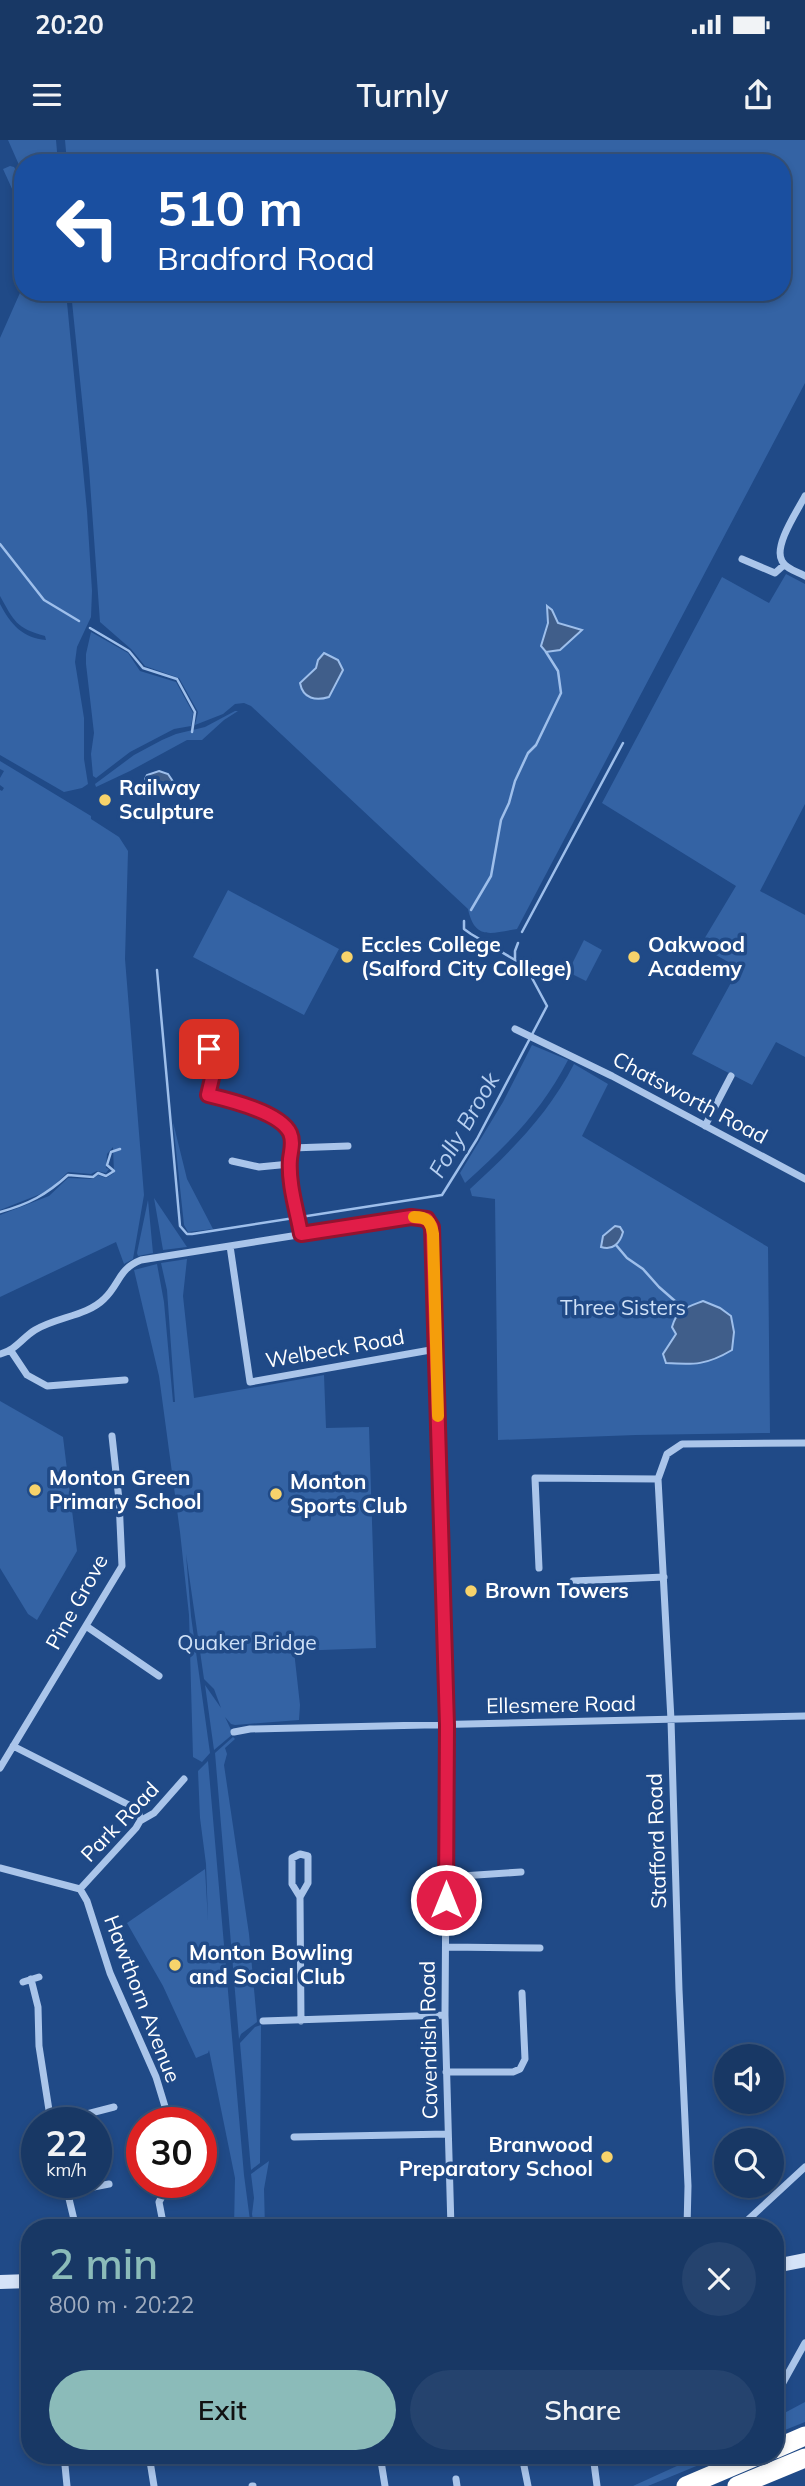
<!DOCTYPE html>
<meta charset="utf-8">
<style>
body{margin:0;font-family:Mulish,sans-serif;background:#25436e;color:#f1f3f6;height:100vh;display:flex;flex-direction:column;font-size:26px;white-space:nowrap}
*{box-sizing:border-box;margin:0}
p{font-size:23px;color:#9facbf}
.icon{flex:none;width:38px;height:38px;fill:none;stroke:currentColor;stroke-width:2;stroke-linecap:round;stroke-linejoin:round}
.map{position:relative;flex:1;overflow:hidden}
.drawer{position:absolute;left:21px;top:2079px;width:763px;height:245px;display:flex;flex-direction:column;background:#183865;border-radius:28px;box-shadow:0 4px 10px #0003,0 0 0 2px #365279}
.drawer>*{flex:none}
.hud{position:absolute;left:14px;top:14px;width:777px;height:147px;border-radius:28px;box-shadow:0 4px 10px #0003,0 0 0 2px #365279;background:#1a4fa0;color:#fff;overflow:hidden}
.fabs{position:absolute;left:714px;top:1904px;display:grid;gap:14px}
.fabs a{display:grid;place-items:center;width:70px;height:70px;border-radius:50%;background:#183865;box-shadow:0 4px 10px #0003,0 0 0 2px #365279;font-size:35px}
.speed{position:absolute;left:21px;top:1967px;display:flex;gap:14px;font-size:35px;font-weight:700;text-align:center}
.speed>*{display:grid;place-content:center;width:91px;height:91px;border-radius:50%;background:#183865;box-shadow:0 4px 10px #0003,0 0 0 2px #365279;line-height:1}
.speed small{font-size:18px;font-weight:400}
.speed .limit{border:10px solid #d22;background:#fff;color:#111}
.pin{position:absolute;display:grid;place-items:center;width:60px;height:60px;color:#fff;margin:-30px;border-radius:14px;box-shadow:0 4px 10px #0006}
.me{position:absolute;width:77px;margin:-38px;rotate:0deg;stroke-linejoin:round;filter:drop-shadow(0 0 5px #0008)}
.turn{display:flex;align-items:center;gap:24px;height:147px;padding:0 28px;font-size:32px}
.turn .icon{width:91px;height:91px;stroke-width:2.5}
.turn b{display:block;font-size:49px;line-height:60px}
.round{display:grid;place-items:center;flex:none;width:74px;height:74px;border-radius:37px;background:#25436e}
.head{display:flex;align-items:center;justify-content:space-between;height:119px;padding:0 28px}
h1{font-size:42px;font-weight:600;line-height:52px;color:#8bbbb9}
.primary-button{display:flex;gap:14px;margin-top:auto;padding:14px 28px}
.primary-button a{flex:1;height:80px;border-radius:42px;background:#8bbbb9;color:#111;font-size:28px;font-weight:600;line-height:80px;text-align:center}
.primary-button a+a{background:#25436e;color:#f1f3f6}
.status{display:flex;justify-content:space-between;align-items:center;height:49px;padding:0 35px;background:#183865;direction:ltr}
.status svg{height:19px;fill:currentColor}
header{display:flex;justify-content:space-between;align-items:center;height:91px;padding:0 28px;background:#183865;font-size:32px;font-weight:600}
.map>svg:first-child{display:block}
</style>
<div class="status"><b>20:20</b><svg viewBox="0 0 49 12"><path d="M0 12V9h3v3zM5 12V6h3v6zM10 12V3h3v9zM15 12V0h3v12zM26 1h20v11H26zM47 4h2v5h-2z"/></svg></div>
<header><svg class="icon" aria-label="menu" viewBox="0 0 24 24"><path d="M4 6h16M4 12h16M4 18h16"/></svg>Turnly<svg class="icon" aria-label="share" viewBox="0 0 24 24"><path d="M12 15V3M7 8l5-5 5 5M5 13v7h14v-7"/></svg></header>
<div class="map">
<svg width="805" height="2346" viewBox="0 0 805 2346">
<rect width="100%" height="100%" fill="#204a87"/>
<path fill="#3463a4" d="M 8,0 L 56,0 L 58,23 L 23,23 L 23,34 Z
M 65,0 L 805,0 L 805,243 L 517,789 C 491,793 475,801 468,769 L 251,566 L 244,563 L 235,564 L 223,574 L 195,585 L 198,572 L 179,538 L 145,526 L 131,509 L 100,482 L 89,328 L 71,152 L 782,152 L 782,23 L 67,23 Z
M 10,26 L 14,27 L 23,43 L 23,73 L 3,29 Z
M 23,146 L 23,152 L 66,152 L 87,371 L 92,451 L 91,477 L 77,507 L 75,522 L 84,578 L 84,619 L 88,644 L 82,648 L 64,652 L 0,615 L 0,464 C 11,485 23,498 46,500 L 45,496 C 16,488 14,481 0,456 L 0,198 Z
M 786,434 L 805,444 L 805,664 L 760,751 L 805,775 L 805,917 L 776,902 L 752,945 L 692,914 L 739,828 L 700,806 L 736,746 L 602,663 L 722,437 L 769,463 Z
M 91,492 L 128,513 L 140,531 L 176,542 L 193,573 L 191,586 L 174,589 L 130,612 L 96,638 L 93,636 L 91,614 L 94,593 L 86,524 L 86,514 Z
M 235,571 L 238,571 L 224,580 L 202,600 L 187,600 L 130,631 L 96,647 L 95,644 L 134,615 L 162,600 L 176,594 L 205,587 Z
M 0,621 L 91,676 L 91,679 L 119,697 L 128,711 L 125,819 L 144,1055 L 133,1119 L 124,1124 L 116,1102 L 0,1157 L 0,1075 L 49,1056 L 68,1038 L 93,1039 L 98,1035 L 106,1038 L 114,1033 L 113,1007 L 107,1014 L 106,1028 L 109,1029 L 106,1033 L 97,1031 L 91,1034 L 68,1032 L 48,1051 L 0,1070 L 0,650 L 2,651 L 4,648 L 0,645 L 0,638 L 4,631 L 0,629 Z
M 228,750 L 339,809 L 304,875 L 193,817 Z
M 584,800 L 602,810 L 586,841 L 568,832 Z
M 532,905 L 568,920 C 542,971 507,1005 465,1043 L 460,1033 L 503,962 Z
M 574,924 L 608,944 L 582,996 L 768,1107 L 770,1293 L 636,1295 L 498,1300 L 495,1059 L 472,1056 L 470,1049 C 512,1010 548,975 574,924 Z
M 173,982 L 187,1039 L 213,1089 L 188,1092 L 184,1085 Z
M 154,1058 L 187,1107 L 163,1110 Z
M 148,1060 L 153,1113 L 138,1116 L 137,1113 Z
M 187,1119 L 183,1156 L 194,1258 L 324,1235 L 326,1288 L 369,1287 L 376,1508 L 294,1511 L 300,1565 L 299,1580 L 235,1585 L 231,1584 L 225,1577 L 233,1594 L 214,1610 L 205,1545 L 221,1568 L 214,1549 L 204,1539 L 186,1414 L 191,1476 L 210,1613 L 202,1622 L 193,1617 L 189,1475 L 180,1392 L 159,1236 L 134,1130 L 157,1124 L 164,1162 L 173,1262 L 175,1262 L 167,1150 L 161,1123 Z
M 0,1261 L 63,1297 L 77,1411 L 37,1480 L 28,1474 L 0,1428 Z
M 233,1597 L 235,1599 L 225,1608 L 227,1614 L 224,1625 L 249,1794 L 257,1882 L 241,1894 L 239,1899 L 215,1613 Z
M 208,1621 L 244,2035 L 251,2088 L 234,2088 L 235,2038 L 209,1910 L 208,1913 L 196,1918 L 163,1846 L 127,1783 L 205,1729 L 208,1781 L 206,1724 L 200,1678 L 198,1631 Z
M 261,1885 L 260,2023 L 251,2030 L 240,1903 L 255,1887 Z
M 269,2021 L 264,2049 L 265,2088 L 254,2088 L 252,2074 L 254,2058 L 251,2034 Z
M 805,2262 L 805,2282 L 775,2294 L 775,2278 Z
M 701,2315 L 723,2315 L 648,2346 L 633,2346 Z"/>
<path fill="#405e8a" stroke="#9ebfeb" stroke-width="2" d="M 547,466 L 552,470 L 558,483 L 582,490 L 560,510 L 546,512 L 541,506 L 548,483 Z
M 324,513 L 338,520 L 343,530 L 329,557 C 316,561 303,559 300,543 L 316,528 L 318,520 Z
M 159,631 L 168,634 L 174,643 L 169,650 C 159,653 150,649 145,639 L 147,635 Z
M 615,1086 L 620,1087 L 623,1092 C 620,1103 613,1111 601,1107 L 603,1096 Z
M 703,1161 L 720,1168 L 731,1176 L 734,1192 L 732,1210 C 707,1225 694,1225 666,1223 L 663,1214 L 676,1194 L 672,1187 C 677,1169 687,1167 703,1161 Z"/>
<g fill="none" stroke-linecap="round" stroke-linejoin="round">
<path stroke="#9ebfeb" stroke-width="2.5" d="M 0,404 L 44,460 L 79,481
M 90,488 L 129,511 L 143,528 L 177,539 L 195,572 L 192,592
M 471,770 L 491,736 L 501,680 L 509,663 L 515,641 L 528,613 L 536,605 L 561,553 L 558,531 L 546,512
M 464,781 L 464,789 L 471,794 L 515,820
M 522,792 L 623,603
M 157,830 L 180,1086 L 187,1094 L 192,1094 L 442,1055 L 477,999 L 547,866 L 525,825 L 515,820 L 515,811 L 518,803
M 0,1072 C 29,1064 46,1055 68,1035 L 93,1037 L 98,1033 L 106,1036 L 114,1031 L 107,1025 L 111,1012 L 120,1009
M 616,1105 L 627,1118 L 643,1129 L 659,1147 L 683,1168"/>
<path stroke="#aac5ea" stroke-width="7" d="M 805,356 C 798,370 773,406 782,421 C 786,429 798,432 805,436
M 742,419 L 775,433 L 784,425
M 515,889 L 612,936 L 805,1039
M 225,900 L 215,919 L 208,955 C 228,960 280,973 290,993 C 296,1004 290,1018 291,1030 C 293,1052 297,1073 301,1094
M 705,986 L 731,936
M 292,1008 L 348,1006
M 232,1021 L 259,1027 L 290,1024
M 230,1106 L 250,1242 L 436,1209
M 11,1211 L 27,1235 L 47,1246 L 125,1240
M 0,1214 C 16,1210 22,1198 35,1190 C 56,1177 87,1176 104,1159 C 120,1144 118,1129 141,1120 L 411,1077 L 421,1077 L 431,1082 L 433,1094 L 447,1585 L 445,1875 L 451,2088
M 539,1428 L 535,1338 L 658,1339
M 573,1441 L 664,1437
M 86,1486 L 159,1536
M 234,1592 L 250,1589 L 805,1576
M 13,1606 L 133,1667 L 139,1673 L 140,1681
M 0,1628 L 122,1426 L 119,1360 L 112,1296
M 0,1728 L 80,1749
M 447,1737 L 521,1732
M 80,1749 L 87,1761 L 110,1833 L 156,1937 L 170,1983
M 80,1749 L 136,1688 L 140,1681 L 154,1673 L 184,1639
M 300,1757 L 308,1743 L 308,1716 L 300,1714 L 292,1718 L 292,1744 L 300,1757 L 301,1881
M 446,1807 L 540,1808
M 31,1839 L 38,1867 L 39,1906 L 51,1983
M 23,1842 L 39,1837
M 263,1881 L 445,1875
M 446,1932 L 513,1932 L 520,1929 L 525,1919 L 522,1853
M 52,1983 L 114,1967
M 294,1997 L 448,1994
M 65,2042 L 76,2088
M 68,2052 L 109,2044
M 164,2088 L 159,2062 L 170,2042
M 687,2088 L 688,2046 L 679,1850 L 671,1580 L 658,1339 L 667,1314 L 682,1304 L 805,1303
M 739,2088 L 805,2027
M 780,2248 L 805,2203
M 64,2315 L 67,2346
M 149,2315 L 154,2346
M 380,2315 L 385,2346
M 593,2315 L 597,2346
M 456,2339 L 457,2346
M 252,2346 L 253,2346
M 528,2346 L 524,2326 L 529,2315"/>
<path stroke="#d5e3f8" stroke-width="14" d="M 775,2126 L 805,2120
M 0,2142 L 30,2141"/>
<path stroke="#fff" stroke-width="19" d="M 775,2309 L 805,2296
M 686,2346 L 759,2315
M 737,2346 L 805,2318"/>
</g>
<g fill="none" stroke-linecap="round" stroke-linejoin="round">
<g stroke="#92132f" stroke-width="18">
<path id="route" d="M 209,909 L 218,913 L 208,955 C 229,960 280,972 290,993 C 294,1002 291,1010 290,1019 C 288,1044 297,1071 301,1094 L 411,1077 L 427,1079 L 432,1087 L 447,1585 L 446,1760"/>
</g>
<use href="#route" stroke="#e11d48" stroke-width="12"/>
<path stroke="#f59e0b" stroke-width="12" d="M 414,1077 C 427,1077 431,1081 433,1094 L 438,1276"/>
</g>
<g fill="#f7d36b" stroke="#204a87" stroke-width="2.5">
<circle cx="105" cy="660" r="7"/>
<circle cx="347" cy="817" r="7"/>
<circle cx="634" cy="817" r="7"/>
<circle cx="35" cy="1350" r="7"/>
<circle cx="276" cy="1354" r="7"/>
<circle cx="471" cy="1451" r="7"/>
<circle cx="175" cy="1825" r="7"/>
<circle cx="607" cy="2017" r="7"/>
</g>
<g text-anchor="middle" stroke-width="7" stroke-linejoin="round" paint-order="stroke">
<g font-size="21" font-weight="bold" fill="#fff" stroke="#204a87" text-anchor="start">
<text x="119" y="655">Railway<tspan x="119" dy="24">Sculpture</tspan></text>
<text x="361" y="812">Eccles College<tspan x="361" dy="24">(Salford City College)</tspan></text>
<text x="648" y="812">Oakwood<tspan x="648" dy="24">Academy</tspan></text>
<text x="49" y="1345">Monton Green<tspan x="49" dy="24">Primary School</tspan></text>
<text x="290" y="1349">Monton<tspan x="290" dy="24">Sports Club</tspan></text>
<text x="485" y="1458">Brown Towers</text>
<text x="189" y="1820">Monton Bowling<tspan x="189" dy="24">and Social Club</tspan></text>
<text x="593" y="2012" text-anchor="end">Branwood<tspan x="593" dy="24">Preparatory School</tspan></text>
</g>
<g font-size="21" fill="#fff" stroke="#204a87">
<text transform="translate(690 958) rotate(28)" y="7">Chatsworth Road</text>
<text transform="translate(335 1209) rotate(-10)" y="7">Welbeck Road</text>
<text transform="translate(77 1462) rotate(-61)" y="7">Pine Grove</text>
<text transform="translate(561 1565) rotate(-1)" y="7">Ellesmere Road</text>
<text transform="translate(120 1682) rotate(-46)" y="7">Park Road</text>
<text transform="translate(657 1701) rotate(-92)" y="7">Stafford Road</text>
<text transform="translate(142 1859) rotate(69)" y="7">Hawthorn Avenue</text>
<text transform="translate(429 1900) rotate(-91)" y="7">Cavendish Road</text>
</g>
<g font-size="21" fill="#cee0f7" stroke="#204a87">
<text x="623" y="1175">Three Sisters</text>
<text x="247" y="1510">Quaker Bridge</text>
</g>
<g font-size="23" font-style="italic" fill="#b6cff1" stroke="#204a87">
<text transform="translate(464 985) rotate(-60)" y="8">Folly Brook</text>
</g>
</g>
</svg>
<div class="fabs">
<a><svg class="icon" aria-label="sound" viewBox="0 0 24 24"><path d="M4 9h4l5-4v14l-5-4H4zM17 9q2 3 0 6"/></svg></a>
<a><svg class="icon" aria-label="search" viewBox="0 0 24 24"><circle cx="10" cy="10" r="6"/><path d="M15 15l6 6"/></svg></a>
</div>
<div class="speed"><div>22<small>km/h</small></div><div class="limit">30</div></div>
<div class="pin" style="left:209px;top:909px;background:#d93025"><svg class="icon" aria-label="arrive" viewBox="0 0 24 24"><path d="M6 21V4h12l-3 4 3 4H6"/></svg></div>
<svg class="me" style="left:446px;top:1760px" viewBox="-20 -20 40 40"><circle r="17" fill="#e11d48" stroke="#fff" stroke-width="3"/><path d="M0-11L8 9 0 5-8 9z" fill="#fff"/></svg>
<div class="hud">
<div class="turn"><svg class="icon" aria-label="left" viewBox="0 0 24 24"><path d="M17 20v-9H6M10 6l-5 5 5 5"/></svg><div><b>510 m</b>Bradford Road</div></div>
</div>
<section class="drawer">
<div class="head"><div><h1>2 min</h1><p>800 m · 20:22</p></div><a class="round"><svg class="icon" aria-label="close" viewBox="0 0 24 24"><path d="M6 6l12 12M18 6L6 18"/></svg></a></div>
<div class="primary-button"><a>Exit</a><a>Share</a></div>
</section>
</div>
